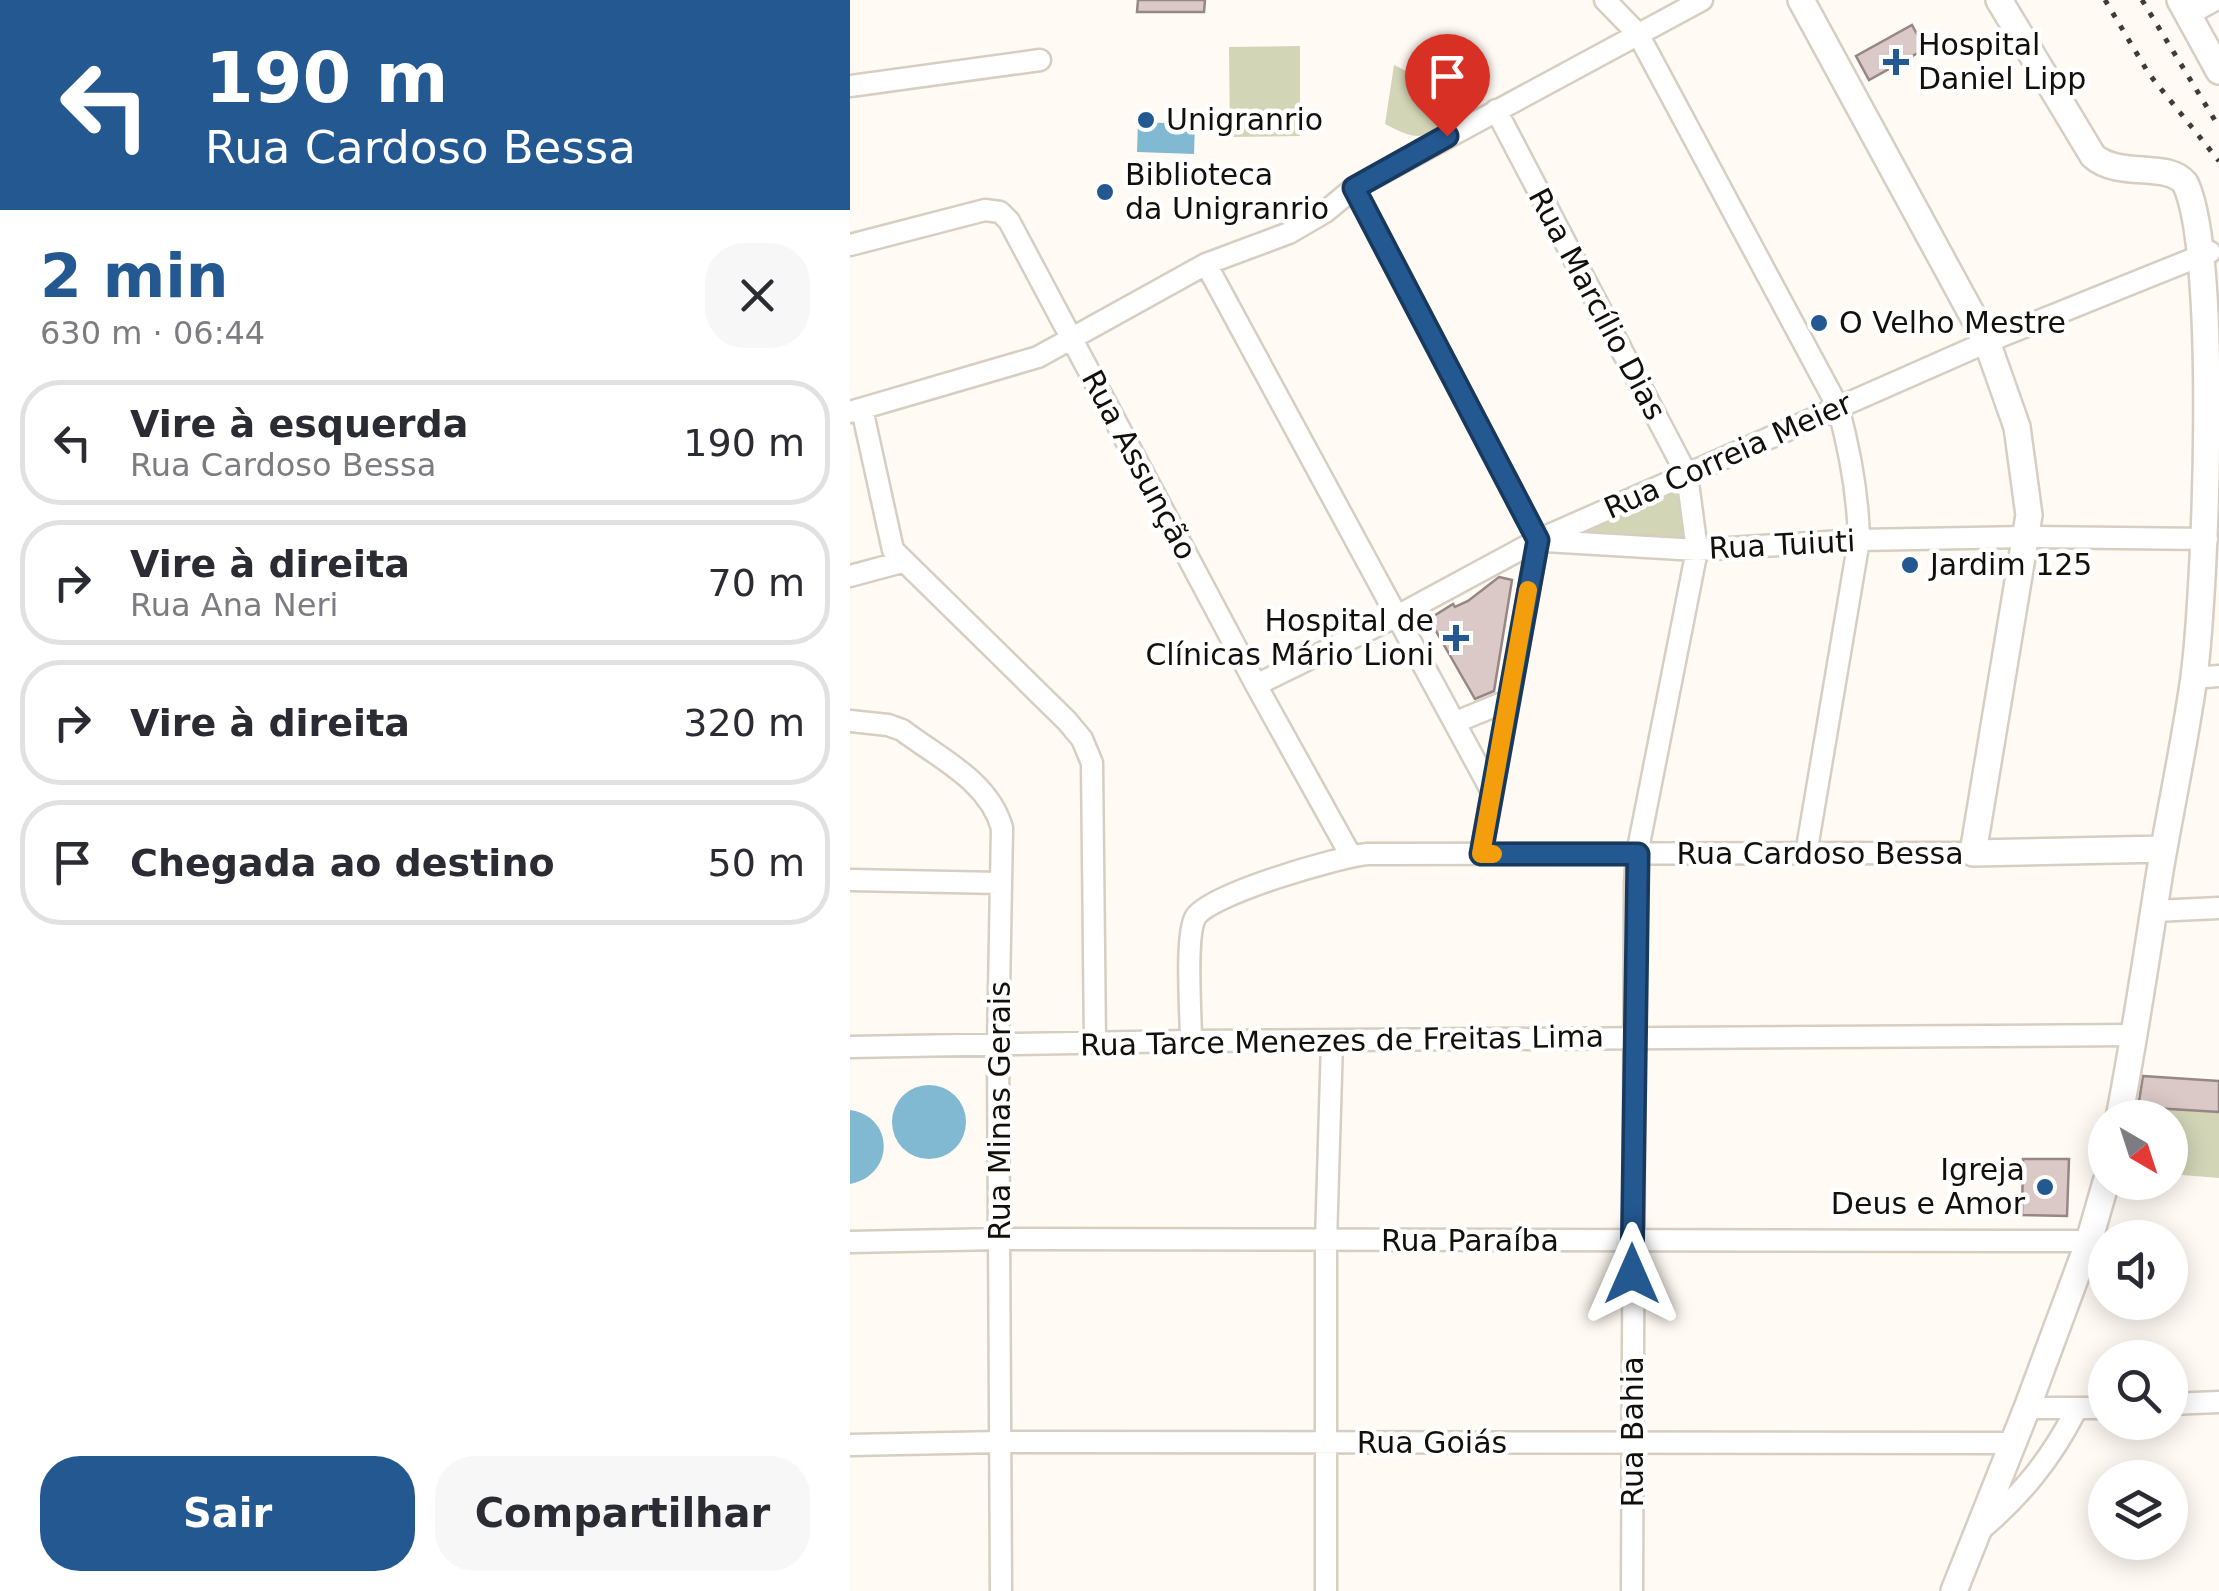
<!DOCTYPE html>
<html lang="pt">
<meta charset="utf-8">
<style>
body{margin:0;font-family:"DejaVu Sans",sans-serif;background:#f7f7f7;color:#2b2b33;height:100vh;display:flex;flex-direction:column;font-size:38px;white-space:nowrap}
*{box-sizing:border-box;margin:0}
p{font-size:32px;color:#7c7c81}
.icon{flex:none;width:55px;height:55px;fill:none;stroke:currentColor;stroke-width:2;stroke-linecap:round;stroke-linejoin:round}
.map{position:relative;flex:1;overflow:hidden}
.sheet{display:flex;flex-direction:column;background:#fff;width:850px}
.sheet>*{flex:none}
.hud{background:#235890;color:#fff;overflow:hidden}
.needle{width:65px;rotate:141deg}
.tools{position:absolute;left:1238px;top:1100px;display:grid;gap:20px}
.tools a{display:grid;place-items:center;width:100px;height:100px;border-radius:50%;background:#fff;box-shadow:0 5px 25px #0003;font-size:50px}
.pin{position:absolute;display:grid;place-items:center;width:85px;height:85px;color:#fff;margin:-102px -42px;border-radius:50% 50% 50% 0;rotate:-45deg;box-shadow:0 0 10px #0007}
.pin .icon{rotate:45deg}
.me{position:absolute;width:110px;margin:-55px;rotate:0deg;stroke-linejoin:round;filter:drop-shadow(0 0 8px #0008)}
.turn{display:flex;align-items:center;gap:35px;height:210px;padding:0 40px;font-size:45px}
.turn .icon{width:130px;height:130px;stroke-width:2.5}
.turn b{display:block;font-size:70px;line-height:85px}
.round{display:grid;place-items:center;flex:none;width:105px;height:105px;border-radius:40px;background:#f7f7f7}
.overview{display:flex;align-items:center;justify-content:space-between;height:170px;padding:0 40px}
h1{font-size:60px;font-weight:800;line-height:75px;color:#235890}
.action{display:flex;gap:20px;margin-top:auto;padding:20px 40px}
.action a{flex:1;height:115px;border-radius:40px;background:#235890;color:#fff;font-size:40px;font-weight:800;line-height:115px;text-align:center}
.action a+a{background:#f7f7f7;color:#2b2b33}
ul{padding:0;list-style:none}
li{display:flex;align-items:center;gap:30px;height:125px;margin:0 20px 15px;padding:0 20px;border:5px solid #e1e1e2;border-radius:40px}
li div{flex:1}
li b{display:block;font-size:38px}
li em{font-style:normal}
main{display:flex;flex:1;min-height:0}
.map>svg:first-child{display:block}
</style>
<main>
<section class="sheet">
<div class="hud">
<div class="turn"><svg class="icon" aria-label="left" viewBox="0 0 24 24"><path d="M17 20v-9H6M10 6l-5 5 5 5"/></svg><div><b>190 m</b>Rua Cardoso Bessa</div></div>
</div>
<div class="overview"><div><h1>2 min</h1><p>630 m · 06:44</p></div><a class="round"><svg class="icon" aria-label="close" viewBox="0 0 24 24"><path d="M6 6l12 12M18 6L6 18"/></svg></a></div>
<ul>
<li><svg class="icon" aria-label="left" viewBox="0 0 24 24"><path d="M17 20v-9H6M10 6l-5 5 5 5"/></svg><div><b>Vire à esquerda</b><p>Rua Cardoso Bessa</p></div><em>190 m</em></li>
<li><svg class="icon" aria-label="right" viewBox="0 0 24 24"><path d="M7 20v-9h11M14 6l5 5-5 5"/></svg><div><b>Vire à direita</b><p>Rua Ana Neri</p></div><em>70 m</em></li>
<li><svg class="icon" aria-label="right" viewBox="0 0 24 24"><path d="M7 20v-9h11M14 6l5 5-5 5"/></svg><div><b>Vire à direita</b></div><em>320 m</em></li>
<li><svg class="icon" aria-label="arrive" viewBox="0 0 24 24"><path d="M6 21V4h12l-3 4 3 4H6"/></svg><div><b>Chegada ao destino</b></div><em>50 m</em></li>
</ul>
<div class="action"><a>Sair</a><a>Compartilhar</a></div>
</section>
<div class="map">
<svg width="1369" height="1591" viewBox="0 0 1369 1591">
<rect width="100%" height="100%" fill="#fffaf3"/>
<path fill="#d2d5b6" d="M 450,46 L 450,136 L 380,137 L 379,47 Z
M 544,65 L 582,84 L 610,104 L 610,116 C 577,137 571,144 535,124 Z
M 834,480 L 843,548 L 691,546 Z
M 1279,1107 L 1369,1112 L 1369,1178 L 1320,1174 L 1320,1118 L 1278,1118 Z"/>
<path fill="#82b9d2" d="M 288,122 L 345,124 L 344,154 L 287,152 Z
M42 1122a37 37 0 1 1 74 0a37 37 0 1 1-74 0Z
M 0,1110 C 46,1117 44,1176 0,1184 Z"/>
<path fill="#dac9c6" stroke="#968784" stroke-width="2.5" d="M 288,0 L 355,0 L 354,12 L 287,12 Z
M 1062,25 L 1075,49 L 1019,80 L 1006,56 Z
M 649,577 L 662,580 L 644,691 L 625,699 L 579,619 L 603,604 L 605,607 L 618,601 Z
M 1293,1076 L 1369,1081 L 1369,1112 L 1288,1107 Z
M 1173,1159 L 1219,1159 L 1217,1216 L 1172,1215 Z"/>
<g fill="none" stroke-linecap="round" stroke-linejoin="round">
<g stroke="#d7cec2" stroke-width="25">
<path id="minor" d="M 755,0 L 788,34 L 988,407 C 1000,451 1008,494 1009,540 L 956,854
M 1338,15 L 1365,0
M 0,86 L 190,60
M 646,110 L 837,475 L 847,550 L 787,854 L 785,883 L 782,1591
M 504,188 L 688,540 L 631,854
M 0,245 L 135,210 L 150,212 L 159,221 L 406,685 L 501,856
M 356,264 L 641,790
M 12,409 L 43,550 L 217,721 L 232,739 L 242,763 L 245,1043
M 0,412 L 188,357 L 356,264 L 439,233 L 475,212 L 504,188 L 852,0
M 695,541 L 847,550 L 1009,540 L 1176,537 L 1357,539
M 0,576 L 52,562
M 1343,678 L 1369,676
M 406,685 L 549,615 L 688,540 L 1137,342 L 1360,252
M 0,721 L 38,725 L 52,730 C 89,758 139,781 152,828 L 148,1046 L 151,1591
M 606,722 L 657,701
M 0,880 L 150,883
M 1305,911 L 1369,908
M 341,1041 C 341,1015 335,938 345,918 C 356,895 488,857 517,854 L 1123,853
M 0,1047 L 341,1041 L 1283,1035
M 0,1242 L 150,1239 L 1239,1241
M 1320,1404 L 1369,1402
M 1177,1408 L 1255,1408
M 0,1445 L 150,1442 L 1164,1443
M 1129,1531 C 1171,1496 1201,1459 1226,1410
M 476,1591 L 476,1242 L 482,1042"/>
</g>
<g stroke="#d7cec2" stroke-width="30">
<path id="major" d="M 951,0 L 1137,342 L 1167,427 L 1179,515 L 1123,853 L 1314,849
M 1149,0 L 1243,156 C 1269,179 1317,161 1335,183 C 1369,252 1356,582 1344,677 C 1335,742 1321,806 1310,871 C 1297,953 1285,1036 1269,1118
M 1330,0 L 1369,71
M 1104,1591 L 1177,1408 L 1239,1241 L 1256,1182"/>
</g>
<use href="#minor" stroke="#fff" stroke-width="20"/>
<use href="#major" stroke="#fff" stroke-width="25"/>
<path stroke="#3f3c37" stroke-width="5" stroke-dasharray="5 10" stroke-linecap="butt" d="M 1255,0 L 1299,74 L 1369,161
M 1292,0 L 1369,127"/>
</g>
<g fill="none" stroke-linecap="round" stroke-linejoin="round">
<g stroke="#17395e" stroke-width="25">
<path id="route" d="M 597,136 L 504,188 L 688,540 L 631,854 L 788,854 L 782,1274"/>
</g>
<use href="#route" stroke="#235890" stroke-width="18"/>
<path stroke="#f59e0b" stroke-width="18" d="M 643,854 L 631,854 L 678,590"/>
</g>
<g fill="#235890" stroke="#fff" stroke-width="4">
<path d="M1041 47h10v10h10v10h-10v10h-10v-10h-10v-10h10z"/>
<circle cx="296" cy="120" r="10"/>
<circle cx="255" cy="192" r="10"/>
<circle cx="969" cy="323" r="10"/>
<circle cx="1060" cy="565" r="10"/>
<path d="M601 623h10v10h10v10h-10v10h-10v-10h-10v-10h10z"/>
<circle cx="1195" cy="1187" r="10"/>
</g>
<g text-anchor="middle" stroke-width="9" stroke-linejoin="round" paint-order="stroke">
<g font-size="30" fill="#13100c" stroke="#fff" text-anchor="start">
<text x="1068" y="55">Hospital<tspan x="1068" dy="34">Daniel Lipp</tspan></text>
<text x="316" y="130">Unigranrio</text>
<text x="275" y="185">Biblioteca<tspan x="275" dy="34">da Unigranrio</tspan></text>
<text x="989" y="333">O Velho Mestre</text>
<text x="1080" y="575">Jardim 125</text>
<text x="584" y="631" text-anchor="end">Hospital de<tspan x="584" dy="34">Clínicas Mário Lioni</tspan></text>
<text x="1175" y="1180" text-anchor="end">Igreja<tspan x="1175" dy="34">Deus e Amor</tspan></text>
</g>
<g font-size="30" fill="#13100c" stroke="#fff">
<text transform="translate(747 304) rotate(62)" y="10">Rua Marcílio Dias</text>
<text transform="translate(878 456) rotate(-24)" y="10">Rua Correia Meier</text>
<text transform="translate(289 465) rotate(62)" y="10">Rua Assunção</text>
<text transform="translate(932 545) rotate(-3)" y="10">Rua Tuiuti</text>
<text x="970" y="864">Rua Cardoso Bessa</text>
<text transform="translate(492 1041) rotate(-1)" y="10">Rua Tarce Menezes de Freitas Lima</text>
<text transform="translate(150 1111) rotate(-90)" y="10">Rua Minas Gerais</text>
<text x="620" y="1251">Rua Paraíba</text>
<text transform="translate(783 1432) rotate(-90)" y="10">Rua Bahia</text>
<text x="582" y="1453">Rua Goiás</text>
</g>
</g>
</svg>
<div class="tools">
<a><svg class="needle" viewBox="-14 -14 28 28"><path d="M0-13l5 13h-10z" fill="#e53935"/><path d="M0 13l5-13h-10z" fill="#7c7c81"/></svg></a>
<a><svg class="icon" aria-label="sound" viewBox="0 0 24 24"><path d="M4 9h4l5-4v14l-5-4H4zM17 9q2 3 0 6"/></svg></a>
<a><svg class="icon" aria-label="search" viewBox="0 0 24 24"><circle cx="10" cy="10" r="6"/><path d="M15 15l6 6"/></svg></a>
<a><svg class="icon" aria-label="layers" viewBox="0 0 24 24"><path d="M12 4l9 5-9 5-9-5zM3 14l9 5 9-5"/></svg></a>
</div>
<div class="pin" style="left:597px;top:136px;background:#d93025"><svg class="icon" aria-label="arrive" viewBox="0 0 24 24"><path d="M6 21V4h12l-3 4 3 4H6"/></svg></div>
<svg class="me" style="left:782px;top:1274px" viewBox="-20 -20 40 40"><path d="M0-17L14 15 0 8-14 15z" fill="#235890" stroke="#fff" stroke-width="4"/></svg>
</div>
</main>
